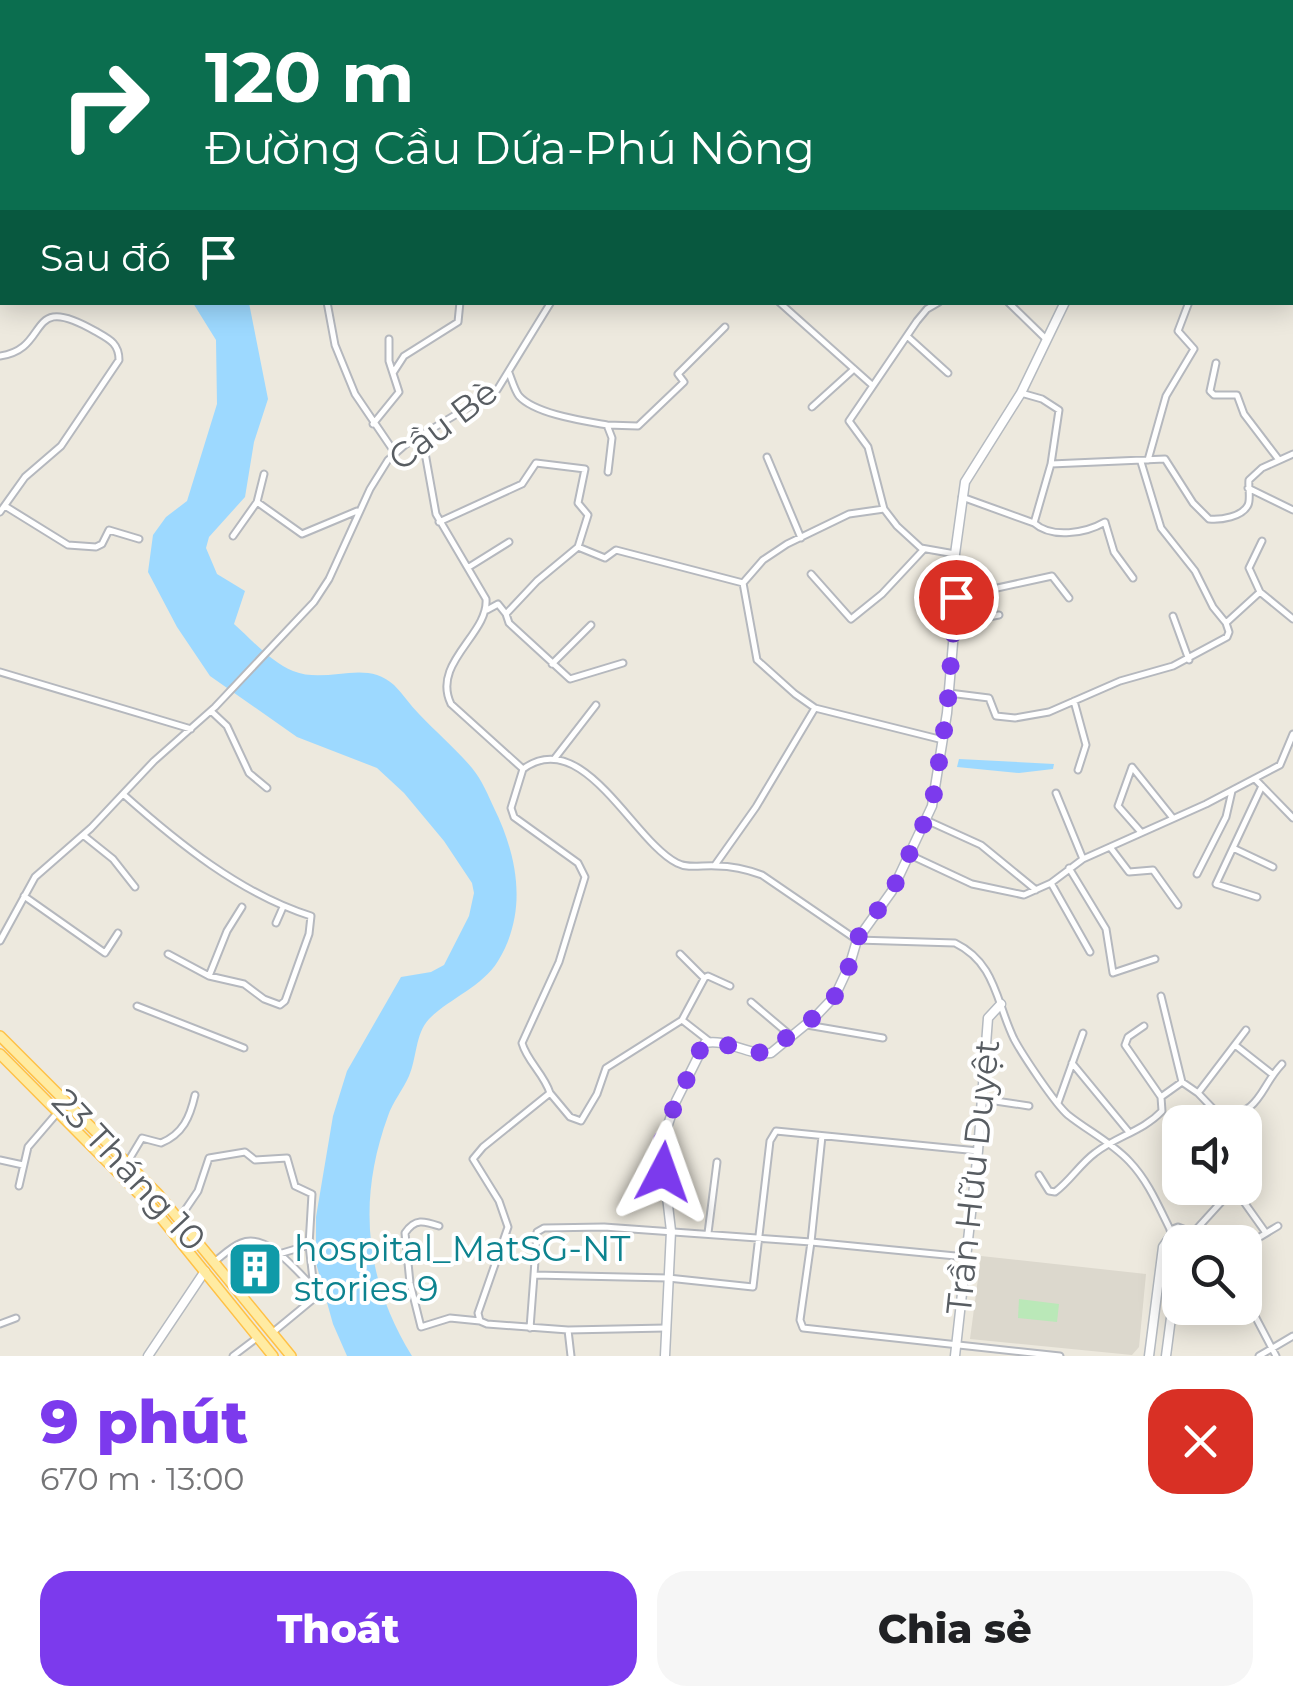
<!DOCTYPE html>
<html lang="vi">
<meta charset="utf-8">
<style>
body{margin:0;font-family:Montserrat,sans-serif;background:#f6f6f6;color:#202124;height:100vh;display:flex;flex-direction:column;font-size:38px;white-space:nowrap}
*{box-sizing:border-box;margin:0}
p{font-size:32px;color:#757577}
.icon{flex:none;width:55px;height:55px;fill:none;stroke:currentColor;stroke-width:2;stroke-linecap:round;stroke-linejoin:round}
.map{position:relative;height:1356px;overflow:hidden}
.details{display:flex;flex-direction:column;background:#fff;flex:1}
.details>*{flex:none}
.guide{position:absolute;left:0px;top:0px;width:1295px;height:305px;box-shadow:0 5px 25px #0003;background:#0b6e4f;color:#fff;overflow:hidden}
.controls{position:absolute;left:1162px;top:1105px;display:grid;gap:20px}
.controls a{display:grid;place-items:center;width:100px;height:100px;border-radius:20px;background:#fff;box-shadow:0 5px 25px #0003;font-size:50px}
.pin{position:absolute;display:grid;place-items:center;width:85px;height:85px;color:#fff;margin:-42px;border:5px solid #fff;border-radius:50%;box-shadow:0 2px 10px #0007}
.me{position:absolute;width:110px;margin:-55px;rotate:4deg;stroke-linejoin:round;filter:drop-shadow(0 0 8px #0008)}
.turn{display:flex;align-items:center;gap:35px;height:210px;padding:0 40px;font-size:45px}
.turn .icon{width:130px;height:130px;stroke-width:2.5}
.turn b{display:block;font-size:70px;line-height:85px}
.then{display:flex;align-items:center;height:95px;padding:0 40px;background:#0003;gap:20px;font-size:38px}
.round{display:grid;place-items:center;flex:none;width:105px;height:105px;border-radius:30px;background:#f6f6f6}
.headline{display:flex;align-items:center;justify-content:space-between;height:170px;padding:0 40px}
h1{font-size:60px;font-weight:800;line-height:75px;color:#7c3aed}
.primary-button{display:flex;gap:20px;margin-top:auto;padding:20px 40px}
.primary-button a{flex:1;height:115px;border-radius:30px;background:#7c3aed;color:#fff;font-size:40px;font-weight:800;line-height:115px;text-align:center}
.primary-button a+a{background:#f6f6f6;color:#202124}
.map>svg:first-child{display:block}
</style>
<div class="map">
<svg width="1293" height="1356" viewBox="0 0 1293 1356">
<rect width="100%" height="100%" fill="#ede9de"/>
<path fill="#dcd8cd" d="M 981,1256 L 1146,1274 L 1139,1347 L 1132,1355 L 970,1339 Z"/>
<path fill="#bae8b8" d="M 1019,1299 L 1059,1304 L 1057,1322 L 1018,1318 Z"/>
<path fill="#9dd9ff" d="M 193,303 L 249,303 L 268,399 L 254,442 L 245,497 L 209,537 L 206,548 L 217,574 L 245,591 L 234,624 C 251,639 272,663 293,671 C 328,685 365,658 394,685 C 403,694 410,705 419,714 C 436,732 456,749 472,768 C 482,780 488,795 494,808 C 518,857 528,912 498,961 C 482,987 450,998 429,1019 C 415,1034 417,1058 409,1076 C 403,1090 393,1101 388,1116 C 357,1201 365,1280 412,1356 L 347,1356 L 333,1324 L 316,1263 L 316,1217 L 333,1116 L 347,1071 L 401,977 L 431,972 L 444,965 L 469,916 L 474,893 L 472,883 L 444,841 L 404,793 L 377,768 L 297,737 L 210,676 L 177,627 L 148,572 L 153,535 L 166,517 L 187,501 L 217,404 L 216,340 Z
M 959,759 L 1054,764 L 1053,769 L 1019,773 L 957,767 Z"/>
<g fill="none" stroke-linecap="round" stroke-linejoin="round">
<path stroke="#9dd9ff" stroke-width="8" d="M 0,299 L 2,298"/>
<g stroke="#b5b8be" stroke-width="9">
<path id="street" d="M 245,0 L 253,0
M 387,0 L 391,2
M 897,0 L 899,2
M 149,2 L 151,0
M 318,2 L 321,0
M 427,2 L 428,0
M 721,2 L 723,0
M 942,2 L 943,0
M 1066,2 L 1067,0
M 1292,135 L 1293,135
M 0,221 L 2,219
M 0,263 L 2,262
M 327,302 L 335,345 L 355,394 L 395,453
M 779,302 L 872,385
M 939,302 L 927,309 L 917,321 L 849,421 L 868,447 L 884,509 L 897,526 L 921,548 L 955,554
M 1008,302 L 1046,339
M 907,336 L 948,373
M 0,356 C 52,349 24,290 95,331 C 109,339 119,343 119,360 L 61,446 L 25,477 L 0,512
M 1216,363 L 1210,391 L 1214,395 L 1237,395 L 1244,414 L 1279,460
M 393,373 L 404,356 L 458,322 L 460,302
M 509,373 C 512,380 514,389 519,396 C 535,414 584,421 607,425 L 612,438 L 608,472
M 1021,393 L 1042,399 L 1059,410 L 1051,464 L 1165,459 L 1193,503 L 1209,519 C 1221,520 1242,517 1248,505 C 1251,499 1248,486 1249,480 L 1262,468 L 1293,454
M 812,407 L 854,369
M 373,424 L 399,392 L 389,361 L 389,339
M 607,425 L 638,426 L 684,382 L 678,374 L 725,327
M 422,436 L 436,514 L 486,599 C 489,634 431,663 451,704 L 523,769 C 583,725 633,841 677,863 C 688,869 703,865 716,866 C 732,866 746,869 762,875 L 857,940 L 955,943 C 996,963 996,1002 1014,1039 C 1022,1054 1055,1104 1068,1115 C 1088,1131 1111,1142 1129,1161 C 1153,1186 1163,1219 1180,1248
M 767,457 L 801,538
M 1148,460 L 1166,396 L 1194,349 L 1178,331 L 1189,302
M 1141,462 L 1161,528 L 1195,571 L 1213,607 L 1226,623
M 1248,488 L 1293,510
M 962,497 L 1034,523 C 1052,539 1086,533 1105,522 L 1114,552 L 1133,578
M 257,502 L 264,474
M 5,506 L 68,545 L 96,547 L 102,544 L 109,530 L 139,539
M 884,509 L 849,514 L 787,544 L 763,560 L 743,583 L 757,660 L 795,694 L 815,708 L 943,740
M 439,522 L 522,484 L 536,463 L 585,469 L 578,503 L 588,515 L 578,547
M 1034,523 L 1051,464
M 233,536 L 257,502 L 302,534 L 357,511
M 469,567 L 509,542
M 811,574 L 851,619 L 882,594 L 924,549
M 978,592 L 983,618 L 999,615
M 1260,592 L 1249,568 L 1262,541
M 956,597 L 1052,576 L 1069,598
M 487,610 L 498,604 L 506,614 L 537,581 L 578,547 L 605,558 L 616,550 L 743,583
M 506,614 L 509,623 L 570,679 L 623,663
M 1173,616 L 1189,660
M 552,664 L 591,625
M 0,672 L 191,729
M 949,693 L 989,698 L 996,716 L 1015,718 L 1049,712 L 1120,681 L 1173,666 L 1227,637 L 1229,632 L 1226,623 L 1260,592 L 1293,619
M 1074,701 L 1086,745 L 1078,770
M 211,711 L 227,726 L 249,773 L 267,788
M 555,758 L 596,705
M 523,769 L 511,808 L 514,817 L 578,863 L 585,877 L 559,962 L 522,1043 C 527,1061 544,1074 550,1093 L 483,1147 L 473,1159 L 499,1201 L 508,1227 L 478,1313 L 480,1321 L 487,1324 L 568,1330
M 1255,779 L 1293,818
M 1056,793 L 1083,859
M 123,794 C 178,843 241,894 311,916 L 309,934 L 285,1001 L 280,1005 L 264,999 L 244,984 L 209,976 L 168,954
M 926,820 L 981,845 L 1036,890
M 1140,831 L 1118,806 L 1132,767 L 1172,817
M 83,835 L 113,859 L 135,887
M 1110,847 L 1129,872 L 1153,870 L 1178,905
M 1233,848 L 1273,867
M 910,855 L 972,884 L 1024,895 L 1051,883 L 1083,859 L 1206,804 L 1280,765 L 1293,734
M 715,865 L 756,807 L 815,708
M 1069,868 L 1106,929 L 1113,973 L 1155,959
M 1197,874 L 1226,817 L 1232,791
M 1051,883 L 1090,952
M 24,896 L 105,953 L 118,933
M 1257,897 L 1216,884 L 1262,786
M 276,923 L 283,907
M 0,941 L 35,877 L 91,828 L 154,761 L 215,707 L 314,602 L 329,579 L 370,489 L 388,460 L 405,445 L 497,390 L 551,302
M 680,954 L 704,978 L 708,976 L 730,986
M 209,976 L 227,931 L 242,907
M 1161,996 L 1182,1082
M 751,1002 L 790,1035
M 137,1006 L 244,1048
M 682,1020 L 704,979
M 807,1025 L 883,1038
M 1235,1045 L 1272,1074
M 1072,1063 L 1128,1131
M 550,1093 L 570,1117 L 581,1121 L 597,1094 L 606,1068 L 682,1020 L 709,1041
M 1198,1093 L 1221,1117 C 1262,1113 1259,1088 1282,1064
M 1161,1097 L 1182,1082 L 1198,1093 L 1246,1030
M 982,1099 L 1029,1106
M 1058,1103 L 1083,1033
M 822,1136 L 811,1242 L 966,1257
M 0,1160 L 23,1165
M 127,1163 L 142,1138 L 161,1143 C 183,1134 190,1117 195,1095
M 1039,1175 L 1049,1191 L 1055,1192 C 1070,1181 1080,1164 1095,1153 C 1117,1136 1143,1131 1162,1111 L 1161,1097 L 1125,1045 L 1128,1037 L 1144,1026
M 19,1186 L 28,1147 L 58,1112
M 1234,1188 L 1266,1233
M 179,1219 L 198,1191 L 209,1158 L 245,1152 L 255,1160 L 287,1158 L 295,1186 L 312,1194 L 309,1245 L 314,1288
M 439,1226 C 424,1221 415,1218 405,1233 L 410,1283 L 421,1327 L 450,1318 L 480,1321
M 1170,1230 L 1178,1227 L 1193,1233 L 1234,1188
M 708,1233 L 717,1162
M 1245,1246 L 1278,1226
M 279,1254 L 309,1245
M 214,1262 C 222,1256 231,1247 241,1243 C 268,1232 297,1272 314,1288 L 312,1300 L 272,1333
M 534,1275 L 537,1232 L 544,1228 L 604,1227 L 811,1242 L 800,1320 L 803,1328 L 1060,1356
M 1245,1297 L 1276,1356
M 0,1324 L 16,1318
M 530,1328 L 534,1275 L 668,1278 L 753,1287 L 770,1141 L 776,1131 L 978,1151
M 233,1356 L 258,1337
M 571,1356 L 568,1330 L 666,1328
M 1259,1356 L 1293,1336"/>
</g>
<g stroke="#b5bac0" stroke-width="11">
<path id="secondary" d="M 821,0 L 823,2
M 1292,252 L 1293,252
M 148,1356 L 205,1271
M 665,1356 L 671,1231 L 661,1145 L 676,1101 L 705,1043 C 726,1038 748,1056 771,1053 L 815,1017 L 835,996 L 850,964 L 857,940 L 892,891 L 932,806 L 947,713 L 955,620 L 955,554 L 965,482 L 1021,393 L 1065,302
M 955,1356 L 978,1151 L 988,1018 L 1001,1004
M 1149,1356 L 1163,1247 L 1172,1234
M 1166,1356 L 1180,1249"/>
</g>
<g stroke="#ffc146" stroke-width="12">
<path id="primary" d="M 0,1036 L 158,1194 L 291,1356
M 0,1054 L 153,1208 L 273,1356"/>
</g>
<use href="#street" stroke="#fff" stroke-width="5"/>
<use href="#secondary" stroke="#fff" stroke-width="8"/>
<use href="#primary" stroke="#ffeba2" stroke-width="9"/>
</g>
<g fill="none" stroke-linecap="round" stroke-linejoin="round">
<path stroke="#7c3aed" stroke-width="18" stroke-dasharray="0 32.4" d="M 663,1172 L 662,1134 L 701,1048 L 714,1041 L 750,1052 L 770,1053 L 797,1028 L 815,1017 L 835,996 L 850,964 L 856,940 L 892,891 L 932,806 L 947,712 L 956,597"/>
</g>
<defs>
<g id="building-square" transform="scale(2.875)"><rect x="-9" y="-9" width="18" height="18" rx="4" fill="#0f9aa8" stroke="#fff"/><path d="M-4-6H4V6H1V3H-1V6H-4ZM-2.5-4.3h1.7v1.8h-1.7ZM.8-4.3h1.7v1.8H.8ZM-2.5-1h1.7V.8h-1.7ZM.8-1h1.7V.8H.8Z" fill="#fff"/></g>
</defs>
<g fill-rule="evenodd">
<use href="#building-square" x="255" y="1269"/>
</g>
<g text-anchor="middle" stroke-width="8" stroke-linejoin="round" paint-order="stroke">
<g font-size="35" fill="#585d62" stroke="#fff">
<text transform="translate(443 425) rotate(-37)" y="12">Cầu Bè</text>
<text transform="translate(129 1170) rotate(47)" y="12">23 Tháng 10</text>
<text transform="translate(973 1177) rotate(-84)" y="12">Trần Hữu Duyệt</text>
</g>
<g font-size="35" fill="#0d838f" stroke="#fff" text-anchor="start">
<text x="294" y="1261">hospital_MatSG-NT<tspan x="294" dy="40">stories 9</tspan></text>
</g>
</g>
</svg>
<div class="controls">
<a><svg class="icon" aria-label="sound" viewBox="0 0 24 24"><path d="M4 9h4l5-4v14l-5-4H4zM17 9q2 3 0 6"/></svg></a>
<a><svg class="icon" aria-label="search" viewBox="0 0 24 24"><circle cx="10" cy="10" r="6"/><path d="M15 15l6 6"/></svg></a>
</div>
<div class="pin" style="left:956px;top:597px;background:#d93025"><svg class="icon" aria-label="arrive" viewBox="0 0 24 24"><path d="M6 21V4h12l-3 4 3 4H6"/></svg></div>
<svg class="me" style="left:663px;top:1172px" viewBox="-20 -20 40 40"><path d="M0-17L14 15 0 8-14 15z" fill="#7c3aed" stroke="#fff" stroke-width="4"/></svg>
<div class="guide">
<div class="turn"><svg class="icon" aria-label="right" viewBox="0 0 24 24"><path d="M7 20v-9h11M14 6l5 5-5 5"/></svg><div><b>120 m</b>Đường Cầu Dứa-Phú Nông</div></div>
<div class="then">Sau đó<svg class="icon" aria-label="arrive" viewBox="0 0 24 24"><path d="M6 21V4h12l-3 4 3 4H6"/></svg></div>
</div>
</div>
<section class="details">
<div class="headline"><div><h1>9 phút</h1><p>670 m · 13:00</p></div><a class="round" style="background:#d93025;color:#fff"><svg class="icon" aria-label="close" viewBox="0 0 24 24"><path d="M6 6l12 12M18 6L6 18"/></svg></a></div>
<div class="primary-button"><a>Thoát</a><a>Chia sẻ</a></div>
</section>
